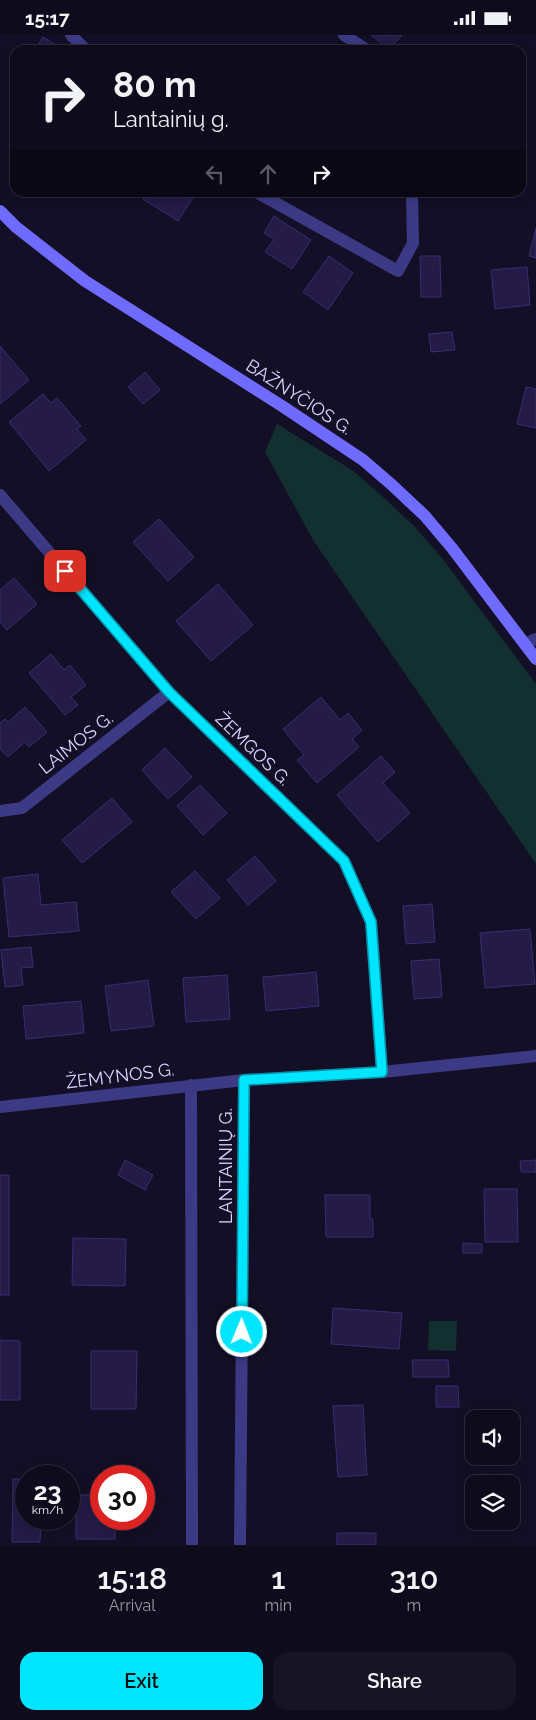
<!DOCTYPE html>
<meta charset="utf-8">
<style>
body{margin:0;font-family:Raleway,sans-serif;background:#171425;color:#f1f3f6;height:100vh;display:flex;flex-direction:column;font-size:19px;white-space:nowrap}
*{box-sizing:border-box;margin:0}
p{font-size:16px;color:#9b9ba3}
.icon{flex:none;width:28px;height:28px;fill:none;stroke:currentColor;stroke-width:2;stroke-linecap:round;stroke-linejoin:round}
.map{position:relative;height:1510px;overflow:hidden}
.drawer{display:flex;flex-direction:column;background:#0e0b1c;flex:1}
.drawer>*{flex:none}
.top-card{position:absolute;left:10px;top:10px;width:516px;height:152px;border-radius:15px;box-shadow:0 2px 12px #0003,0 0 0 1px #2e2b3b;background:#0e0b1c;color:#f1f3f6;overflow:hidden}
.buttons{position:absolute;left:465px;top:1375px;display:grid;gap:10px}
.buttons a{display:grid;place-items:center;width:55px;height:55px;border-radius:10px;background:#0e0b1c;box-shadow:0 2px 12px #0003,0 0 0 1px #2e2b3b;font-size:25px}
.speed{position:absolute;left:15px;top:1430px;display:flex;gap:10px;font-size:25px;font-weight:700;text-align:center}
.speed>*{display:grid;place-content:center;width:65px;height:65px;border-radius:50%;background:#0e0b1c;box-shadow:0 2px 12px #0003,0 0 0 1px #2e2b3b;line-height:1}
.speed small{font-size:12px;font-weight:400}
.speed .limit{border:8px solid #d22;background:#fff;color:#111}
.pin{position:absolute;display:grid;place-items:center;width:42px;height:42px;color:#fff;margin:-21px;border-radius:10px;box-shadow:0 2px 8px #0006}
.me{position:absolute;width:55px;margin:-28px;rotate:1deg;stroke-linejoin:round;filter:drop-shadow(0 0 4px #0008)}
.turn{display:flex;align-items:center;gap:18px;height:105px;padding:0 20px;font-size:22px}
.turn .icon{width:65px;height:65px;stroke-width:2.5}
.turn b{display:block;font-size:35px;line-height:42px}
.lanes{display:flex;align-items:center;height:48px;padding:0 20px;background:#0003;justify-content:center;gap:25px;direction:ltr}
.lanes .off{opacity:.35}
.eta{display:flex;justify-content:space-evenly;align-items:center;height:85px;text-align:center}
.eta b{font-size:30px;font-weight:600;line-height:35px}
.primary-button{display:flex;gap:10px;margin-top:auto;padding:10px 20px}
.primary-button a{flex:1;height:58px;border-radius:15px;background:#00e5ff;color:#111;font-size:20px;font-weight:600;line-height:58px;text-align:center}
.primary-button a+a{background:#171425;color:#f1f3f6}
.status{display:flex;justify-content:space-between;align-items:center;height:35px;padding:0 25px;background:#0e0b1c;direction:ltr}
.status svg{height:14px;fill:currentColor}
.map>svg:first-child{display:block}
</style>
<div class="status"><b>15:17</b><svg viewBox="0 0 49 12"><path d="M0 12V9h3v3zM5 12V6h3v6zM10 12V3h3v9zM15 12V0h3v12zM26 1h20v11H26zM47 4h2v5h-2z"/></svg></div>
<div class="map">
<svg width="536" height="1510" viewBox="0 0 536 1510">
<rect width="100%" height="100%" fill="#130f26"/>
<path fill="#12302f" d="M 277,389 L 352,435 L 381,460 L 414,491 L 442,523 L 536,649 L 536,829 L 313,505 L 265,417 Z
M 429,1286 L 457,1286 L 456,1316 L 428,1315 Z"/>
<path fill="#241b47" stroke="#3b2d73" d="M 371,0 L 402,0 L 389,15 Z
M 43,2 L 59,12 L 57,15 L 35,15 Z
M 147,158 L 196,158 L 178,186 L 143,164 Z
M 274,181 L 311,205 L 292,234 L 265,217 L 274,204 L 264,198 Z
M 536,193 L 536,223 L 529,221 Z
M 329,221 L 353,238 L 328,275 L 303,257 Z
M 420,221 L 440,221 L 441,262 L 421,262 Z
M 527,232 L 530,270 L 495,274 L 491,235 Z
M 452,297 L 455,315 L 431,317 L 429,299 Z
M 0,311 L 29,345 L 0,369 Z
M 145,337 L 160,355 L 143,369 L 128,352 Z
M 526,352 L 536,354 L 536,393 L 517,389 Z
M 43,359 L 51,368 L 57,363 L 81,391 L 77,394 L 86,405 L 49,436 L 9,387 Z
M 159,484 L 194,522 L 168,546 L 133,507 Z
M 14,543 L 37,569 L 7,595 L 0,587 L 0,555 Z
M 218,549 L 253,590 L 211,626 L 176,586 Z
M 51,619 L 64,635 L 70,630 L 86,650 L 71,662 L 78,670 L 65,680 L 29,638 Z
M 321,662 L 340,685 L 348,678 L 362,695 L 352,704 L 359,712 L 317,748 L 297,725 L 304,720 L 283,694 Z
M 25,672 L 47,697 L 29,712 L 25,707 L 8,722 L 0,714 L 0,688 L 5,684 L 8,687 Z
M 165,713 L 192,742 L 168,764 L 142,735 Z
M 381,721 L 395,737 L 383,748 L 410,778 L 378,807 L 337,760 Z
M 200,750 L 227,778 L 203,800 L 177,771 Z
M 112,763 L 132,787 L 82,828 L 62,805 Z
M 255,821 L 276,846 L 248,870 L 227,845 Z
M 195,836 L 220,863 L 196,884 L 171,857 Z
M 38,839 L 41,870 L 76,867 L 79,896 L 9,902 L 3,843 Z
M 432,869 L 435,907 L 406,909 L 403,871 Z
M 530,894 L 535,949 L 485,953 L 480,898 Z
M 31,912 L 33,932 L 21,933 L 23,950 L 5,952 L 1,915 Z
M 439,924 L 442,962 L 414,964 L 411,926 Z
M 316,937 L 319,971 L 266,976 L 263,942 Z
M 227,940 L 230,984 L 186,987 L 183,943 Z
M 148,945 L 154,991 L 111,996 L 105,951 Z
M 81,966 L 84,998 L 26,1004 L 23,971 Z
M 125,1125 L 153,1140 L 145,1155 L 118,1140 Z
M 536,1125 L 536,1137 L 521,1137 L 520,1126 Z
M 0,1140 L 9,1140 L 9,1260 L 0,1260 Z
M 484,1154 L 517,1154 L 518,1207 L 485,1207 Z
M 325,1160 L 370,1160 L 370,1184 L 373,1184 L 373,1202 L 326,1202 Z
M 73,1203 L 126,1204 L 125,1251 L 72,1250 Z
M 463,1208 L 482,1209 L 482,1218 L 463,1218 Z
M 333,1273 L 402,1278 L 399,1314 L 331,1309 Z
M 0,1305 L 20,1306 L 20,1365 L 0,1365 Z
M 91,1316 L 137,1316 L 136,1374 L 91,1374 Z
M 412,1325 L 448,1325 L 449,1342 L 413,1342 Z
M 436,1351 L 458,1351 L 459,1372 L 436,1372 Z
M 363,1370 L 367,1440 L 338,1442 L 333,1371 Z
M 13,1444 L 26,1444 L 26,1484 L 41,1484 L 40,1507 L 12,1507 Z
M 76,1460 L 101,1460 L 101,1484 L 115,1484 L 115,1504 L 76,1504 Z
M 337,1498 L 376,1498 L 376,1510 L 337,1510 Z"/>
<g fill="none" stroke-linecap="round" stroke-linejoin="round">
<path stroke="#3d3a85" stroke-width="12" d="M 71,0 L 86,15
M 344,0 L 367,15
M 258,158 L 398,236 L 413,208 L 412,158
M 0,460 L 169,657 L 344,826 L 371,887 L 382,1037
M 525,609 L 536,604
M 0,776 L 22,773 L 169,657
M 191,1050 L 192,1510
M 0,1072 L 244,1045 L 382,1037 L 536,1021
M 240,1510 L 244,1045"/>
<path stroke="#6f6bff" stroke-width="12" d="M 0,176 L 16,192 L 85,246 L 282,371 L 363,425 L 392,450 L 425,481 L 452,513 L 536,624"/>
</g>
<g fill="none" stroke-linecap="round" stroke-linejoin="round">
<g stroke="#0095a6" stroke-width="12">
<path id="route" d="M 65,536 L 169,657 L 344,826 L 371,887 L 382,1037 L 244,1045 L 242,1297"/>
</g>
<use href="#route" stroke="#00e5ff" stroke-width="9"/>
</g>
<g text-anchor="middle" stroke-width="4" stroke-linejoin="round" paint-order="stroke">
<g font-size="18" fill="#d9d4ff" stroke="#130f26">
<text transform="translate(299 362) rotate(33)" y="6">BAŽNYČIOS G.</text>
<text transform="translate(76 708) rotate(-38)" y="6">LAIMOS G.</text>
<text transform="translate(253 714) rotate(44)" y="6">ŽEMGOS G.</text>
<text transform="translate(120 1041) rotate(-7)" y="6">ŽEMYNOS G.</text>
<text transform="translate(226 1131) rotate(-90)" y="6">LANTAINIŲ G.</text>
</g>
</g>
</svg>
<div class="buttons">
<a><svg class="icon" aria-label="sound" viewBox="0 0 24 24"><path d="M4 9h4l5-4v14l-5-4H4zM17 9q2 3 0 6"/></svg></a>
<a><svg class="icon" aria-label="layers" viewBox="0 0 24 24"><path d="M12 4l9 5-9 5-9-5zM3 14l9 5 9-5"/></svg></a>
</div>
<div class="speed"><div>23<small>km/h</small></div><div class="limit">30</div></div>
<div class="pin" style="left:65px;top:536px;background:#d93025"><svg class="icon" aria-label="arrive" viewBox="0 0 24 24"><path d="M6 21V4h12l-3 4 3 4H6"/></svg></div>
<svg class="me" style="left:242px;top:1297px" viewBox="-20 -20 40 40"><circle r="17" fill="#00e5ff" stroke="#fff" stroke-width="3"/><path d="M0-11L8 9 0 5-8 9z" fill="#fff"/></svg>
<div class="top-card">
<div class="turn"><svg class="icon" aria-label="right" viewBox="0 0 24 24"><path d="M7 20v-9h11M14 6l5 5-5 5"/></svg><div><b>80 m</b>Lantainių g.</div></div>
<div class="lanes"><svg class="icon off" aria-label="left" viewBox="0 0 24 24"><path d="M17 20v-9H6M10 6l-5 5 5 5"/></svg><svg class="icon off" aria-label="ahead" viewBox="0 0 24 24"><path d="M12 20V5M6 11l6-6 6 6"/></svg><svg class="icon" aria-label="right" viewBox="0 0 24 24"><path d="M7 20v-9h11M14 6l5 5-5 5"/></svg></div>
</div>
</div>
<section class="drawer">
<div class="eta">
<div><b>15:18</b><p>Arrival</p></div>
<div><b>1</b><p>min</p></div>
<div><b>310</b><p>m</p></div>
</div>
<div class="primary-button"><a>Exit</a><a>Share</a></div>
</section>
